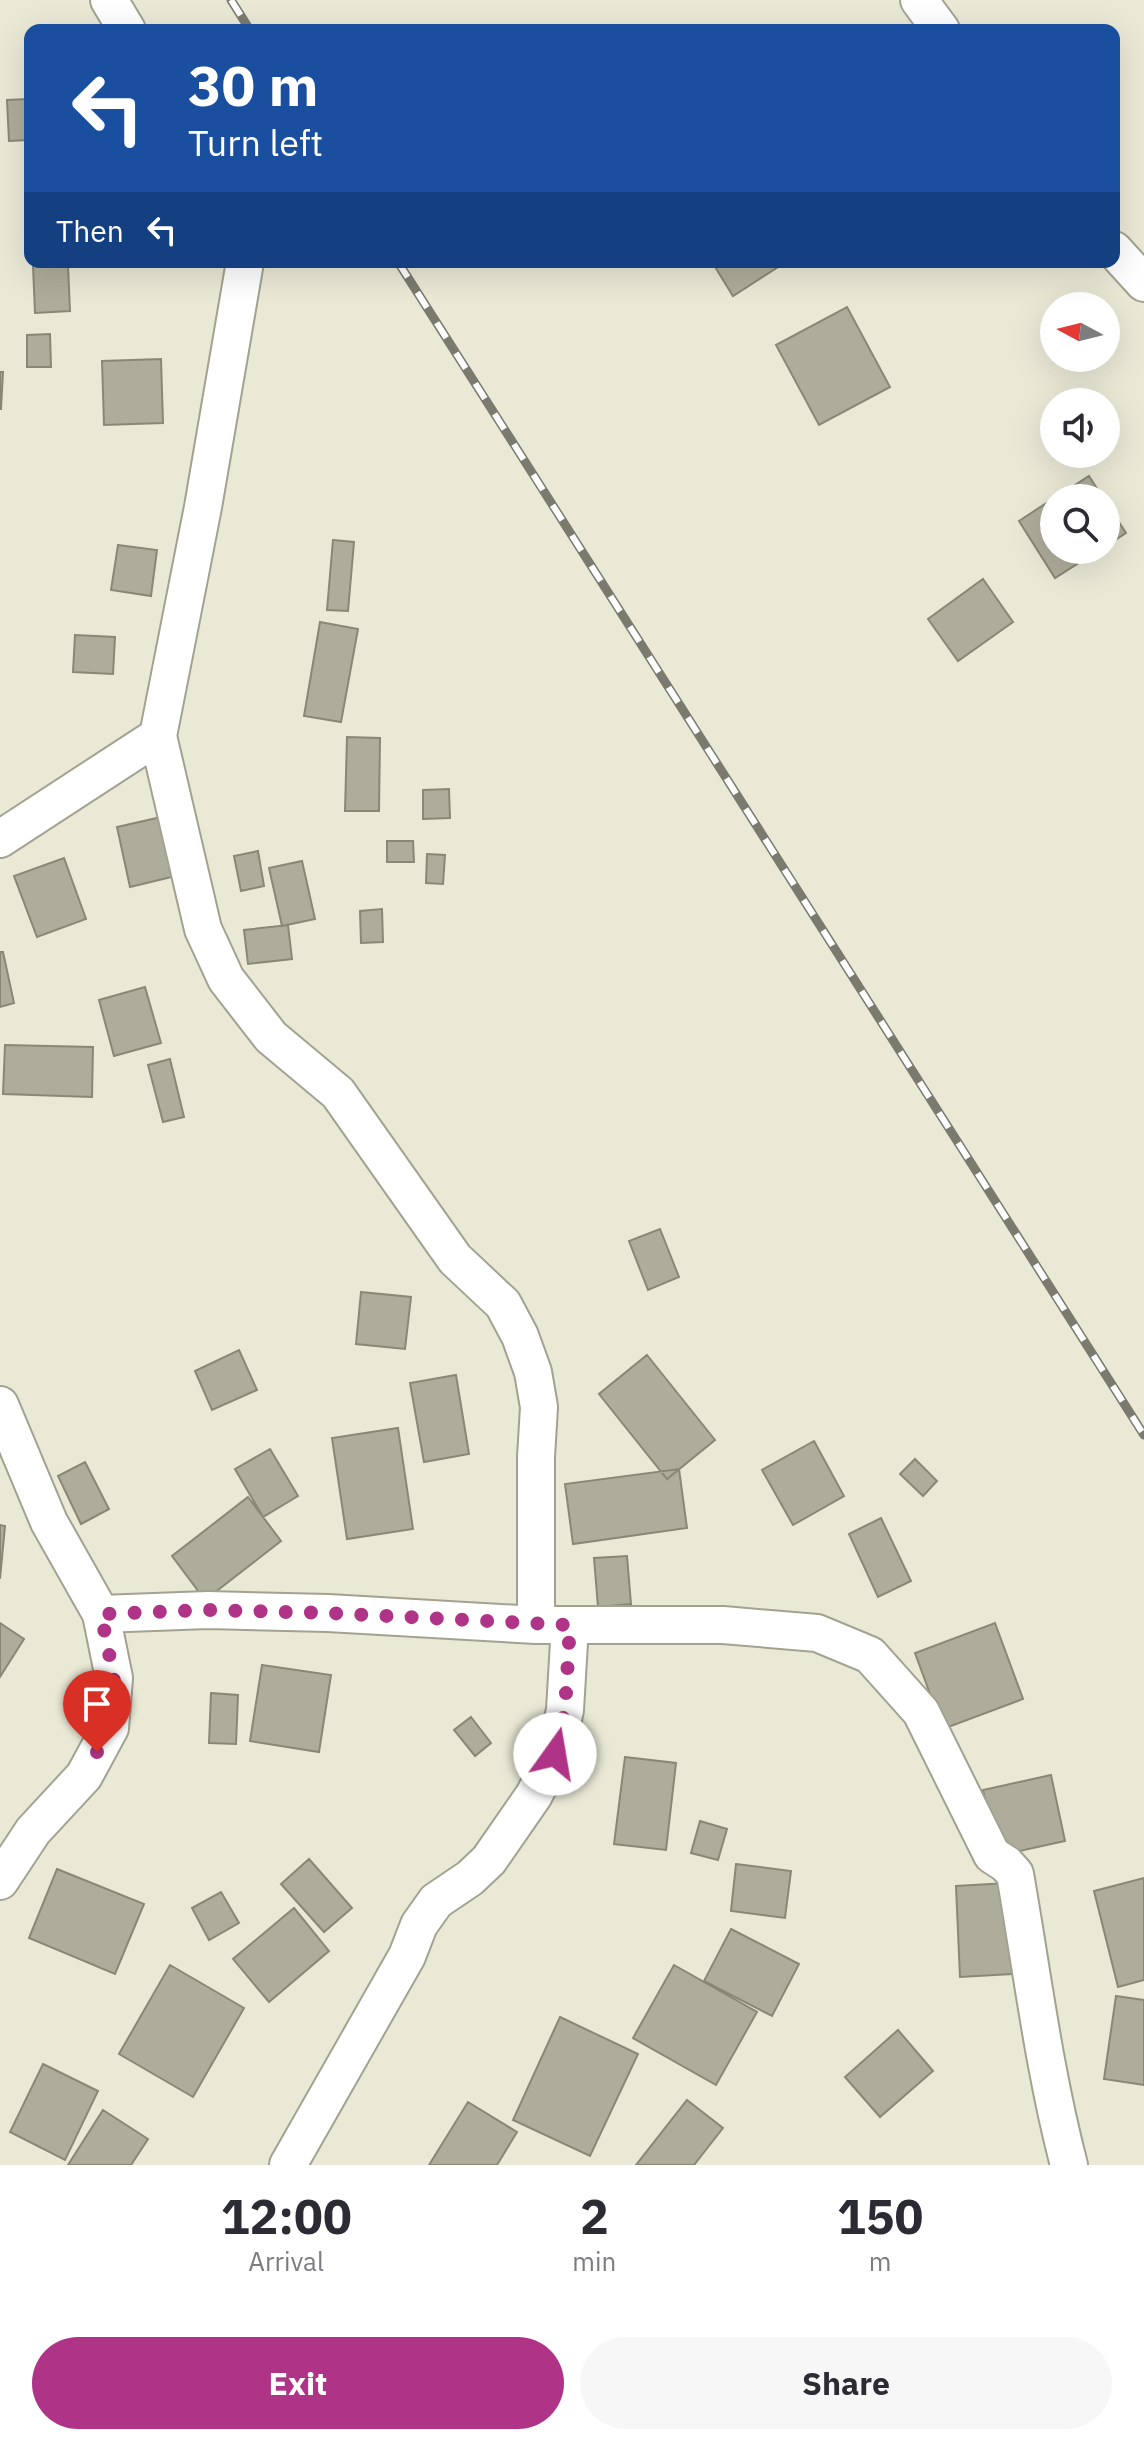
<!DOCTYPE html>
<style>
body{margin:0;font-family:"IBM Plex Sans",sans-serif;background:#f7f7f7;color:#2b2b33;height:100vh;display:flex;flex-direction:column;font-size:30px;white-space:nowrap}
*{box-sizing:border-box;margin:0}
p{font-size:26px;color:#7c7c81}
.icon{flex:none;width:44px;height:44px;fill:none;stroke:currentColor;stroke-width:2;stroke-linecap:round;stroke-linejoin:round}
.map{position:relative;height:2165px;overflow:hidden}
.panel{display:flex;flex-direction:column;background:#fff;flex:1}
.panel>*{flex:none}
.hud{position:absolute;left:24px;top:24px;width:1096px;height:244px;border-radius:16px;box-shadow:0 8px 32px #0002;background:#1a4fa0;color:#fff;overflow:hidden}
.needle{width:52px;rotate:277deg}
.buttons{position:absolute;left:1040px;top:292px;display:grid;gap:16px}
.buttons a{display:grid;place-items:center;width:80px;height:80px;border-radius:50%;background:#fff;box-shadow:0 8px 32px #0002;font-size:40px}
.pin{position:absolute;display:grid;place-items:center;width:68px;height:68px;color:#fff;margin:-82px -34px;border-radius:50% 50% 50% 0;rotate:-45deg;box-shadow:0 0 8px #0007}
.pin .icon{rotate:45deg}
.me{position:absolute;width:88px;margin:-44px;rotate:13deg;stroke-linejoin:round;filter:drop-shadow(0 0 6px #0008)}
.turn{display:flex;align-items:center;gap:28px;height:168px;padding:0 32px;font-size:36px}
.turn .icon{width:104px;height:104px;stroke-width:2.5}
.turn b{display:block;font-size:56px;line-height:68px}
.then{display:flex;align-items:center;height:76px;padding:0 32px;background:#0003;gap:16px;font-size:30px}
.eta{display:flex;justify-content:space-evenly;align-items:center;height:136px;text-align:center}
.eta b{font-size:48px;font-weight:800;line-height:56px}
.cta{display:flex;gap:16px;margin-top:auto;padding:16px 32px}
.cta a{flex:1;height:92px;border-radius:48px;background:#af3487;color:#fff;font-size:32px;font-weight:800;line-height:92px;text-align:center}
.cta a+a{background:#f7f7f7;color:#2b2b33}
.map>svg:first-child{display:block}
</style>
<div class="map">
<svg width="1144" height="2165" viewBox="0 0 1144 2165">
<rect width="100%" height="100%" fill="#eae9d6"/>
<path fill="#aead9b" stroke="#898877" stroke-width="2" d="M 27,99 L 29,140 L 9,141 L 7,100 Z
M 712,262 L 786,262 L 733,296 Z
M 68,265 L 70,311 L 35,313 L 33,266 Z
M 847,307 L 890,387 L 819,425 L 776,345 Z
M 50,334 L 51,367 L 27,367 L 27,335 Z
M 161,359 L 163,423 L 104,425 L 102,361 Z
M 0,372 L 3,372 L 1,409 L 0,409 Z
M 1089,476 L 1103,498 L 1055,498 Z
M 1054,498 L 1054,550 L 1099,550 L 1055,578 L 1019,521 Z
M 1106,502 L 1126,533 L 1106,546 Z
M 333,540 L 354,542 L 348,611 L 327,610 Z
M 118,545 L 157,550 L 151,596 L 111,590 Z
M 983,579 L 1013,622 L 958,661 L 928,619 Z
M 320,622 L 358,629 L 341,722 L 304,716 Z
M 75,635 L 115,637 L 113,674 L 73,672 Z
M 347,737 L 380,738 L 379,811 L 345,811 Z
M 449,789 L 450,818 L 423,819 L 423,790 Z
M 170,815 L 184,874 L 130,887 L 117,827 Z
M 387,841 L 413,841 L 414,862 L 387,862 Z
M 258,851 L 264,886 L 241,891 L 234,856 Z
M 427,854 L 445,855 L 443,884 L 426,883 Z
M 64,858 L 86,919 L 37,937 L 14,876 Z
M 302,861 L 315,919 L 282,926 L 269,868 Z
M 382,909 L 383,942 L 361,943 L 360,911 Z
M 288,925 L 292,959 L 248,964 L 244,930 Z
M 0,952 L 3,952 L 14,1003 L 0,1007 Z
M 145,987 L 161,1043 L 114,1056 L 99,1000 Z
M 5,1045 L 93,1047 L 92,1097 L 3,1094 Z
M 170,1059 L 184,1117 L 163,1122 L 148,1065 Z
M 660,1229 L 679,1277 L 648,1290 L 629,1241 Z
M 361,1292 L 411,1297 L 405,1349 L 356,1344 Z
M 239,1350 L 257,1390 L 212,1410 L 195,1371 Z
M 647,1355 L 715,1440 L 667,1479 L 599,1394 Z
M 456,1375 L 469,1454 L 424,1462 L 410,1383 Z
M 398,1428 L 413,1529 L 347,1539 L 332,1438 Z
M 814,1441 L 844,1496 L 793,1525 L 762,1470 Z
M 270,1449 L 298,1496 L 263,1517 L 235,1469 Z
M 915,1459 L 937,1481 L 923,1496 L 900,1474 Z
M 85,1462 L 109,1509 L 81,1524 L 58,1476 Z
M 679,1469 L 687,1528 L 573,1544 L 565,1484 Z
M 248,1497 L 281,1541 L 205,1600 L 172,1556 Z
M 881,1518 L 911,1581 L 878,1597 L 849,1534 Z
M 0,1525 L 5,1526 L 0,1579 Z
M 627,1556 L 631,1604 L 598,1607 L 594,1558 Z
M 0,1623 L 24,1639 L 0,1677 Z
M 995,1623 L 1023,1699 L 943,1729 L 915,1653 Z
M 262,1665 L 331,1675 L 319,1752 L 250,1741 Z
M 211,1693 L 238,1695 L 236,1744 L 209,1743 Z
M 471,1717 L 491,1743 L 475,1756 L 454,1730 Z
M 625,1757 L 676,1763 L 666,1850 L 614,1844 Z
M 1051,1775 L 1065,1841 L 997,1856 L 983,1790 Z
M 700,1821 L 727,1829 L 718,1860 L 691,1853 Z
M 309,1859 L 352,1908 L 324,1932 L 281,1884 Z
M 736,1864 L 791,1871 L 785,1918 L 731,1911 Z
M 57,1869 L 144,1904 L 115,1974 L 29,1938 Z
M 1144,1878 L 1144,1980 L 1118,1987 L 1094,1891 Z
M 1008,1883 L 1012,1974 L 960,1977 L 956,1886 Z
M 221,1892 L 239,1923 L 209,1940 L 192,1908 Z
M 294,1908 L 329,1951 L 269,2002 L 233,1959 Z
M 731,1929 L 799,1964 L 772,2016 L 704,1981 Z
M 170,1965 L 244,2008 L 193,2097 L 119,2054 Z
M 674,1965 L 757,2012 L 716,2085 L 633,2038 Z
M 1116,1996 L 1144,2000 L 1144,2085 L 1104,2079 Z
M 560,2017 L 638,2054 L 590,2156 L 513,2120 Z
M 898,2030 L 933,2071 L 880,2117 L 845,2077 Z
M 43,2064 L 98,2091 L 65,2160 L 10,2132 Z
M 687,2100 L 723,2128 L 694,2165 L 636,2165 Z
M 468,2102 L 517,2132 L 497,2165 L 429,2165 Z
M 103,2110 L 148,2139 L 131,2165 L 68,2165 Z"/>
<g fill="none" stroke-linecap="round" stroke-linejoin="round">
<g stroke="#a3a291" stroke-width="40">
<path id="minor" d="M 109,0 L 127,30
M 919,0 L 941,30
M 1114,250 L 1144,283
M 245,262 L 203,507 L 158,736 L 203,929 L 226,979 L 271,1037 L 338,1093 L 455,1259 L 503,1304 L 520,1336 L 533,1372 L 539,1407 L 536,1457 L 536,1625
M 0,839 L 158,736
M 0,1405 L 49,1522 L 101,1614 L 114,1678 L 110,1728 L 84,1776 L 33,1831 L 0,1881
M 101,1614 L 208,1610 L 328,1613 L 536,1625 L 723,1625 L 817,1633 L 870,1655 L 921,1712 L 992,1855 L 1006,1864 L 1015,1874 C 1032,1971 1044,2070 1069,2165
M 288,2165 L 407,1956 L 419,1925 L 436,1901 L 470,1878 L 489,1860 L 534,1795 L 555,1754 L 565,1710 L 570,1625"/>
</g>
<use href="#minor" stroke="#fff" stroke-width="36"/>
<g stroke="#7a7a6f" stroke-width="9">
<path id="rail" d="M 231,0 L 250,30
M 398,262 L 1144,1435"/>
</g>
<use href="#rail" stroke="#fff" stroke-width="6" stroke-dasharray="18" stroke-linecap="butt"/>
</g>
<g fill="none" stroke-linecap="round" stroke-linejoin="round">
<path stroke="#af3487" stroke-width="14" stroke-dasharray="0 25.2" d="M 97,1752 L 110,1728 L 114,1678 L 101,1614 L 208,1610 L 328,1613 L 570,1625 L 565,1710 L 555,1754"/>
</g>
</svg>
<div class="buttons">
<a><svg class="needle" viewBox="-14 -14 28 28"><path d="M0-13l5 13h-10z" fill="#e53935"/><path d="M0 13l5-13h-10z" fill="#7c7c81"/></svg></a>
<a><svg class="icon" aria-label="sound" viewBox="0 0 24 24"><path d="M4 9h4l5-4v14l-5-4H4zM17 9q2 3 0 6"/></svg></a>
<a><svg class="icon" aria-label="search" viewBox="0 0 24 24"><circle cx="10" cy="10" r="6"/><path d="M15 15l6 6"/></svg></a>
</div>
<div class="pin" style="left:97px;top:1752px;background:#d93025"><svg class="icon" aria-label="arrive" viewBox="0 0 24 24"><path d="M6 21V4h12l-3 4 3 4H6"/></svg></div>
<svg class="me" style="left:555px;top:1754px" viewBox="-20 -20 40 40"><circle r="19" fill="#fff"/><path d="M0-13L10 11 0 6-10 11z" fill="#af3487"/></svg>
<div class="hud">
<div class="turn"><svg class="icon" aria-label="left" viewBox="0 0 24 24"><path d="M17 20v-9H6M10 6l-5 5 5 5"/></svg><div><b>30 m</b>Turn left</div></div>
<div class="then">Then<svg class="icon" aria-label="left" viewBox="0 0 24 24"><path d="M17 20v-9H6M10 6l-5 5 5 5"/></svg></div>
</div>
</div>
<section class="panel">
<div class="eta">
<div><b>12:00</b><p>Arrival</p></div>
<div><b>2</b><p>min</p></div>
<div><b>150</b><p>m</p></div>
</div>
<div class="cta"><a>Exit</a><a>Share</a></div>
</section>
